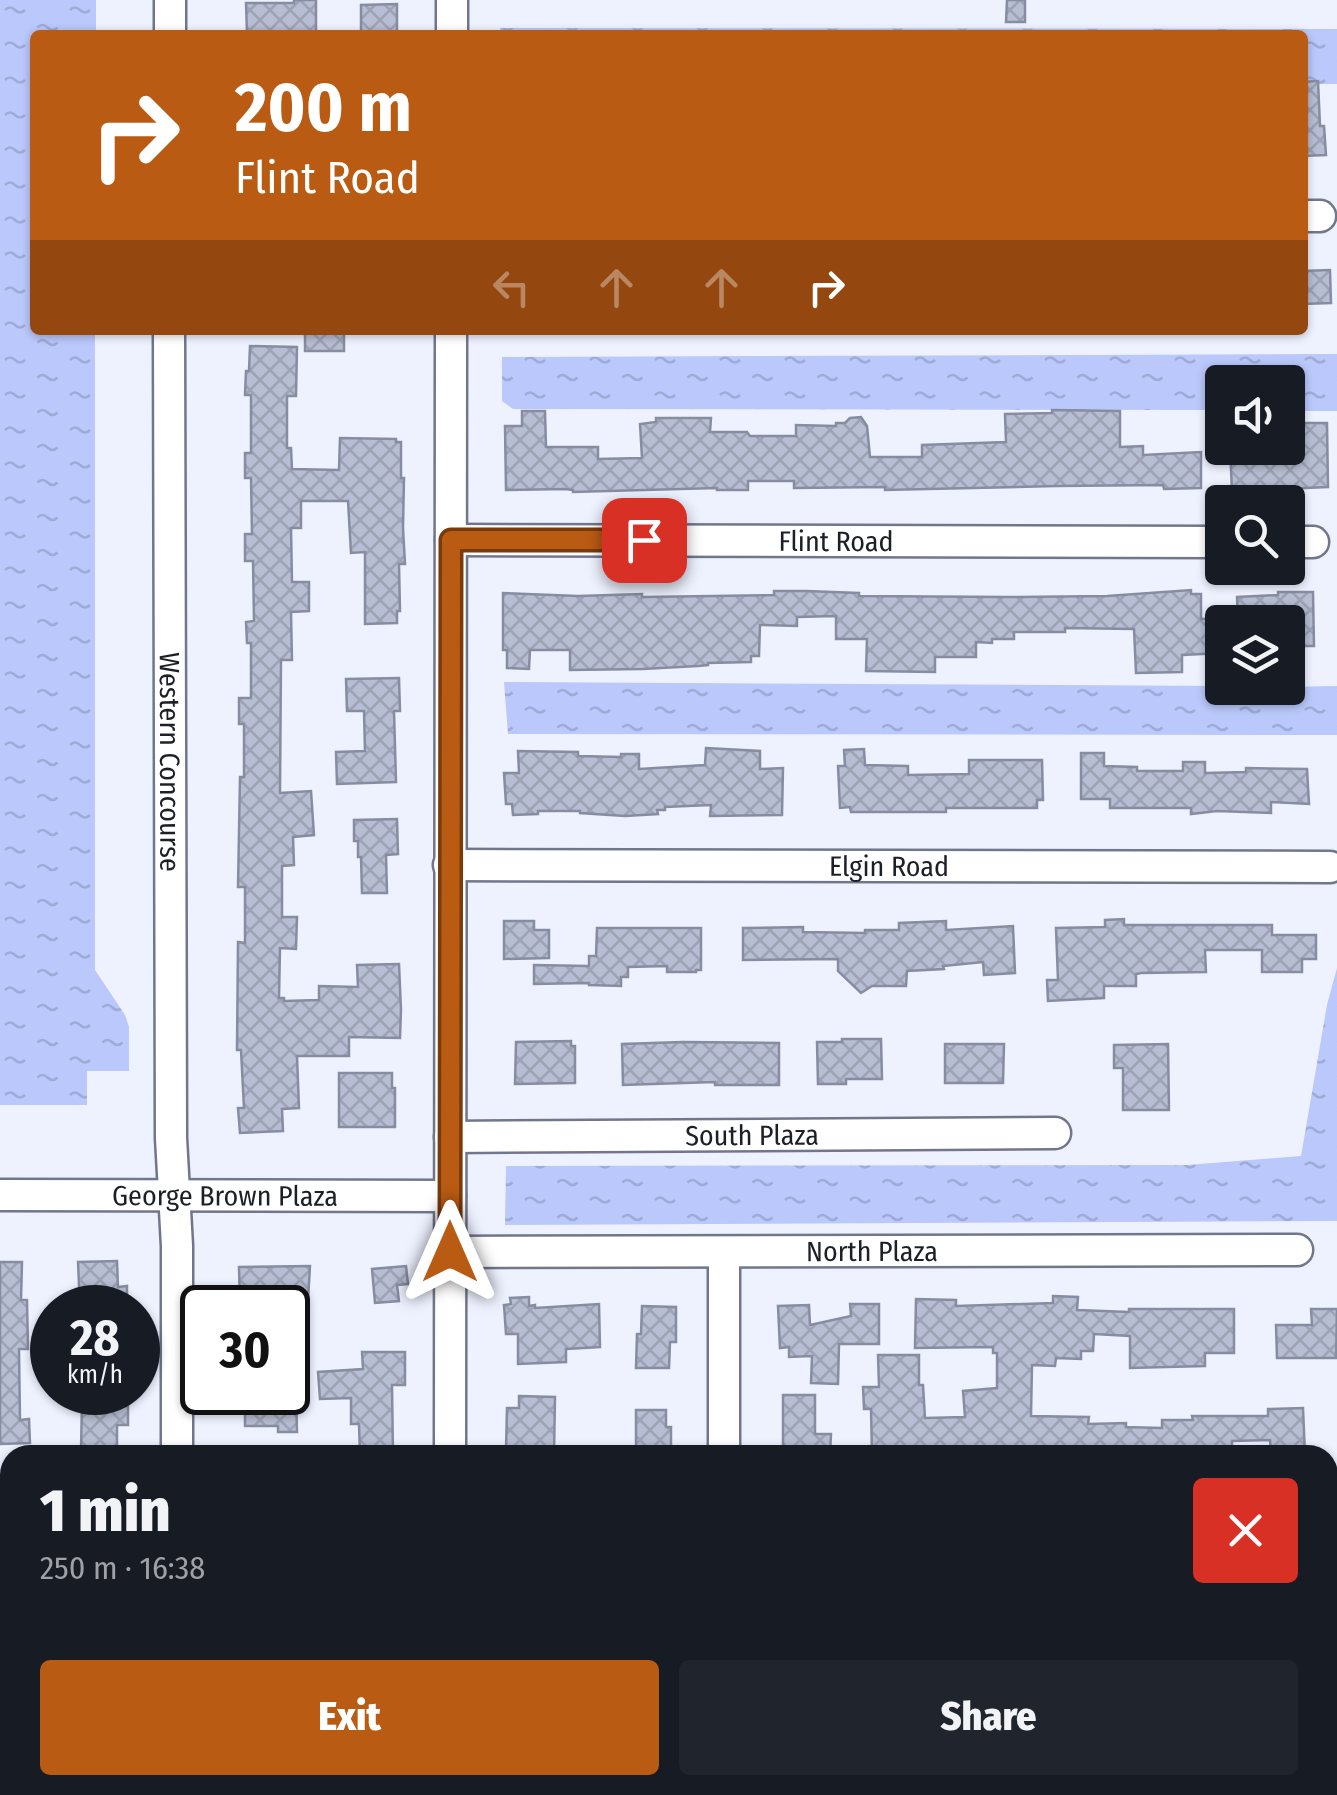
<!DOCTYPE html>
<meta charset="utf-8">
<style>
body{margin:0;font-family:"Fira Sans Condensed",sans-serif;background:#20242c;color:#f1f3f6;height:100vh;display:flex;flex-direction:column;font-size:38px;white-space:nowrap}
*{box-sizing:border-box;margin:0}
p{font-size:32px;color:#9ea1a6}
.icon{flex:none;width:55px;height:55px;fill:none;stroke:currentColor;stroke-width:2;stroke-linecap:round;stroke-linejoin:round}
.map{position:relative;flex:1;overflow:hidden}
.drawer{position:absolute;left:0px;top:1445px;width:1338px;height:350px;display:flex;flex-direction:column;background:#171b24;border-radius:30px 30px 0 0;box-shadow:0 2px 8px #0004}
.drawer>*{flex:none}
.hud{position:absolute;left:30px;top:30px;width:1278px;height:305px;border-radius:10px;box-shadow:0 2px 8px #0004;background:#ba5b13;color:#fff;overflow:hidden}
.controls{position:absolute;left:1205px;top:365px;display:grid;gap:20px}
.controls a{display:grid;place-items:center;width:100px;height:100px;border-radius:10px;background:#171b24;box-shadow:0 2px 8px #0004;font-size:50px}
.speed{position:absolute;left:30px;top:1285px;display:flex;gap:20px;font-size:50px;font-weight:700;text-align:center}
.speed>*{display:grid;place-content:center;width:130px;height:130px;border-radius:50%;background:#171b24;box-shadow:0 2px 8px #0004;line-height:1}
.speed small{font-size:25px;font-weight:400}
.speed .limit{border:5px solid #111;border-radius:15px;background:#fff;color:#111}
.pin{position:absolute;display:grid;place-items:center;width:85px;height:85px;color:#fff;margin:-42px;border-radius:20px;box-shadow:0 5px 15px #0006}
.me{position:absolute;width:110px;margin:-55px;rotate:0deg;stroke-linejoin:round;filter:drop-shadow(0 0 8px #0008)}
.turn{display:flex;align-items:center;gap:35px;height:210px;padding:0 40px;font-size:45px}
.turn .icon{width:130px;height:130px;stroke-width:2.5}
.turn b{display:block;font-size:70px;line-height:85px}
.lanes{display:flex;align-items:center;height:95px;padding:0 40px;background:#0003;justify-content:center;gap:50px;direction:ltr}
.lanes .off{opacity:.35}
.round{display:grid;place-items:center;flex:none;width:105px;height:105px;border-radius:10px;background:#20242c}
.headline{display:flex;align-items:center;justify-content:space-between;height:170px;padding:0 40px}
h1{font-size:60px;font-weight:800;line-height:75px}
.cta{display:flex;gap:20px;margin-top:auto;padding:20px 40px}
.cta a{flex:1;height:115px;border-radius:10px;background:#ba5b13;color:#fff;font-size:40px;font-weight:800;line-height:115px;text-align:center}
.cta a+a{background:#20242c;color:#f1f3f6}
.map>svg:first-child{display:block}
</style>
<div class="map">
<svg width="1337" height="1795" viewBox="0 0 1337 1795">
<defs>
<pattern id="water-ripples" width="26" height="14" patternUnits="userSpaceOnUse" patternTransform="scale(2.5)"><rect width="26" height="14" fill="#bac8fb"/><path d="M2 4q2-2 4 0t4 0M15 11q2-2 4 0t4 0" fill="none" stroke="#9fabd7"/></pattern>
<pattern id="building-cross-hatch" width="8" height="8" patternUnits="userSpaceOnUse" patternTransform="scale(2.5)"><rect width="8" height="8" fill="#b7bdd2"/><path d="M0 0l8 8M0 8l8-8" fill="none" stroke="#9da2b4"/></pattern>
</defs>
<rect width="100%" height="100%" fill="#eef2ff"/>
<path fill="url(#water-ripples)" d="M 0,0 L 96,0 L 96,35 L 35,35 L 35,330 L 95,330 L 95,970 L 125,1015 L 129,1027 L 129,1071 L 87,1071 L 87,1105 L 0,1105 Z
M 500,28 L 1337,29 L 1337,84 L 1303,84 L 1302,35 L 500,35 Z
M 1337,354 L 1337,411 L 1288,411 L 1288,382 L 1222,382 L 1222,410 L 513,409 L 502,401 L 502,357 Z
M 504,682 L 1222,686 L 1222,688 L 1337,686 L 1337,735 L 508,734 Z
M 1337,968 L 1337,1221 L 505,1225 L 506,1166 L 1187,1165 L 1301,1156 L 1327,1005 Z
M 1328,1659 L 1337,1659 L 1337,1714 L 1328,1714 Z"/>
<path fill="url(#building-cross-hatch)" stroke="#878da1" stroke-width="2.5" d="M 294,0 L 316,0 L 316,34 L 247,34 L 246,3 L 294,3 Z
M 1007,0 L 1025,0 L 1025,22 L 1006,22 Z
M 397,4 L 397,35 L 361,35 L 361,5 Z
M 1318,81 L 1320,126 L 1324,126 L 1326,155 L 1302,156 L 1302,82 Z
M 1330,270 L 1331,303 L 1302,304 L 1302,271 Z
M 305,330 L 344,330 L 344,351 L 305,351 Z
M 250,346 L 297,347 L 296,396 L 287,396 L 287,448 L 291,448 L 292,469 L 339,470 L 340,438 L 396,439 L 396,442 L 401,442 L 401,478 L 404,478 L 403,528 L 405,564 L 399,564 L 400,611 L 397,611 L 397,623 L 365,624 L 365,552 L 351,553 L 348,501 L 301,501 L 301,528 L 291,528 L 292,582 L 309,582 L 309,611 L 291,612 L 292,660 L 281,660 L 280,793 L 311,791 L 314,835 L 293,837 L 294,865 L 282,866 L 282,917 L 297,917 L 296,949 L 280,948 L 279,998 L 284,998 L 284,1001 L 319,1000 L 319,986 L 358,987 L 357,965 L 399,964 L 401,1010 L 400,1038 L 349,1037 L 349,1056 L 297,1056 L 299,1108 L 282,1109 L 283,1131 L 240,1133 L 238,1108 L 244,1108 L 241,1050 L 237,1050 L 238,942 L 245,943 L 245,887 L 238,887 L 240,777 L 244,777 L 244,724 L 239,724 L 239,698 L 251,698 L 251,643 L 247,643 L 246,622 L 254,621 L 253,561 L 245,561 L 245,534 L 252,534 L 251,478 L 245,478 L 245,453 L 251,453 L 251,395 L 245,395 L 246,371 L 249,371 Z
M 1052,410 L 1120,411 L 1120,447 L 1143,446 L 1143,455 L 1201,452 L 1201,488 L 1164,489 L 1163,485 L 1057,486 L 885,490 L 885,487 L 794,488 L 794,481 L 748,481 L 748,490 L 717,490 L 717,488 L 573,492 L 573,490 L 565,489 L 506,490 L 505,426 L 522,426 L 522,411 L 545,411 L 546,447 L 598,447 L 598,459 L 642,458 L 640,424 L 656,422 L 656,418 L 711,418 L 710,432 L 747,432 L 750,436 L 796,436 L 796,425 L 836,426 L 836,423 L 845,423 L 850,418 L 861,417 L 867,426 L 870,457 L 922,457 L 922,445 L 1006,442 L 1005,414 L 1052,413 Z
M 1300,423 L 1327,423 L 1328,487 L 1232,491 L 1230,448 L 1288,448 L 1288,438 L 1300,437 Z
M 1191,590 L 1191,594 L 1201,594 L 1201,619 L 1222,618 L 1222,653 L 1182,655 L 1182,672 L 1136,673 L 1134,629 L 1065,628 L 1065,632 L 1014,632 L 1014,639 L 992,639 L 992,643 L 976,642 L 976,657 L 935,657 L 935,672 L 866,671 L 867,639 L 836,639 L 836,616 L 797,617 L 797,626 L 760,625 L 759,656 L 751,656 L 751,662 L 708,663 L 708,665 L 698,666 L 643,669 L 570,670 L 570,650 L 530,650 L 529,669 L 507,668 L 507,650 L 503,650 L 503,593 L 578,596 L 642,594 L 642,597 L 774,595 L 774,591 L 806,591 L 859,593 L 859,596 L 1008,597 L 1107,596 Z
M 1278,592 L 1313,592 L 1314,646 L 1288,646 L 1288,622 L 1238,622 L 1237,597 L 1278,595 Z
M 399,678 L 400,711 L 394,711 L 396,782 L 337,784 L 336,752 L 365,751 L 364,711 L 347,711 L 346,679 Z
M 706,748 L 760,751 L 760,769 L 783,768 L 782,815 L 710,816 L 711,805 L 665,807 L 665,810 L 657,810 L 658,814 L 625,816 L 580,813 L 580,811 L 538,811 L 538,814 L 513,815 L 512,804 L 506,804 L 504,773 L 519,773 L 518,751 L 578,752 L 578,756 L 621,757 L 621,754 L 639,754 L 639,769 L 705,765 Z
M 864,749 L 865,765 L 908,766 L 908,775 L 969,774 L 969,760 L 1042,760 L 1043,800 L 1037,800 L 1037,808 L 946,808 L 946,812 L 851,812 L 850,807 L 840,808 L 838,766 L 845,766 L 844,750 Z
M 1081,753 L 1104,753 L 1104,766 L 1137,767 L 1137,771 L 1183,771 L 1183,762 L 1205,762 L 1205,773 L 1246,772 L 1246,768 L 1307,769 L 1309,804 L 1271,802 L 1271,813 L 1217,811 L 1191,814 L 1191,808 L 1110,808 L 1110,799 L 1081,799 Z
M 397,819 L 398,854 L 386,855 L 387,893 L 362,893 L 361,857 L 358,857 L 358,841 L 354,841 L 354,820 Z
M 1124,919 L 1124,925 L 1272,925 L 1272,935 L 1316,935 L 1316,959 L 1302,959 L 1302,972 L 1262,972 L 1262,950 L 1205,950 L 1206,972 L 1141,973 L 1136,974 L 1136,986 L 1104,986 L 1104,998 L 1048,1001 L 1047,980 L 1058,980 L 1056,928 L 1105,927 L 1105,920 Z
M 504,921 L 534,921 L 534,930 L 549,930 L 549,958 L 504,959 Z
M 946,921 L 946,930 L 1013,926 L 1015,973 L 984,975 L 983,962 L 943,966 L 944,969 L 907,971 L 906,986 L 872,986 L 861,993 L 838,971 L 838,959 L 743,960 L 743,928 L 803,927 L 803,932 L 865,933 L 865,930 L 899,930 L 899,923 Z
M 597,928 L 701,928 L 701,970 L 696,970 L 696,972 L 667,972 L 667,966 L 628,967 L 628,977 L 621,977 L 621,986 L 589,985 L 589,983 L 534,984 L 534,965 L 589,966 L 589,956 L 596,956 Z
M 842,1039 L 881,1039 L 882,1079 L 846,1079 L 846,1084 L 818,1084 L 817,1042 L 842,1042 Z
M 571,1041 L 571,1046 L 575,1046 L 575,1083 L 515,1084 L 516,1042 Z
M 683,1042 L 779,1043 L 779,1085 L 715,1085 L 715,1082 L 623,1085 L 622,1044 Z
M 945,1044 L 1004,1044 L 1003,1083 L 945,1083 Z
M 1168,1044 L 1169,1110 L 1123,1110 L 1123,1068 L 1114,1068 L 1114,1045 Z
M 339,1073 L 392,1073 L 392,1088 L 395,1088 L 395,1127 L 339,1127 Z
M 117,1261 L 118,1287 L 127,1286 L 127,1308 L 80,1308 L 78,1262 Z
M 0,1262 L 22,1262 L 21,1300 L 27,1300 L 28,1349 L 19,1349 L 20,1420 L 29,1419 L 30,1443 L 0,1444 Z
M 310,1266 L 308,1300 L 286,1300 L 287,1308 L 240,1308 L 239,1267 Z
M 406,1266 L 408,1284 L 397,1285 L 399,1301 L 375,1303 L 372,1269 Z
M 1053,1296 L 1078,1297 L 1077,1310 L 1129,1312 L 1129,1309 L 1234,1309 L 1234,1353 L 1205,1353 L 1205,1366 L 1130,1368 L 1130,1336 L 1094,1334 L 1093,1351 L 1081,1351 L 1081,1359 L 1056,1358 L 1055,1366 L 1032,1365 L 1031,1416 L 1089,1417 L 1088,1424 L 1126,1423 L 1126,1427 L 1162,1428 L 1162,1420 L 1193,1420 L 1192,1416 L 1268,1416 L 1268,1409 L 1303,1408 L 1305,1455 L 1271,1455 L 1270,1440 L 1232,1441 L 1232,1455 L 1159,1455 L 1159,1450 L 1093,1450 L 1093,1455 L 872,1455 L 871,1409 L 864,1409 L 863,1387 L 879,1387 L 878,1355 L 919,1355 L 919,1385 L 923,1385 L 925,1418 L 965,1417 L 963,1391 L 997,1388 L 997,1353 L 993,1353 L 993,1347 L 915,1348 L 916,1299 L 956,1300 L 956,1306 L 1053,1303 Z
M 529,1297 L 529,1306 L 535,1305 L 535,1308 L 599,1304 L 600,1347 L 566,1349 L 566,1362 L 518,1364 L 518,1334 L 506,1334 L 504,1305 L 511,1304 L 510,1298 Z
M 850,1304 L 879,1304 L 879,1344 L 839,1344 L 838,1384 L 811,1383 L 812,1356 L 789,1357 L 789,1347 L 780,1348 L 778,1306 L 809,1305 L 810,1325 L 851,1316 Z
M 642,1306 L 676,1307 L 676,1342 L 670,1342 L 669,1368 L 636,1368 L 637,1334 L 641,1334 Z
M 1311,1309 L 1337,1309 L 1336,1358 L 1277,1358 L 1276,1325 L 1312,1325 Z
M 362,1352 L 405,1352 L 405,1385 L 392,1385 L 393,1455 L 360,1455 L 359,1424 L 351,1424 L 351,1398 L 320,1399 L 318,1372 L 363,1369 Z
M 245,1392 L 296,1392 L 297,1432 L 278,1432 L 278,1426 L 245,1426 Z
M 783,1395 L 815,1395 L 815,1434 L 831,1434 L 830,1455 L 783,1455 Z
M 519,1396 L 555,1397 L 554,1455 L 509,1455 L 509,1451 L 506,1450 L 507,1408 L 519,1408 Z
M 82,1401 L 128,1401 L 128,1425 L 117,1425 L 117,1450 L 81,1451 Z
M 636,1410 L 666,1410 L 666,1427 L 671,1427 L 671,1451 L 636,1450 Z"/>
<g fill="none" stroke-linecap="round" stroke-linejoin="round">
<g stroke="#71768a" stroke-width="35">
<g id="minor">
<path d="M 170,35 L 170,0"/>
<path d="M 452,35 L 452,0"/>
<path d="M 1302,216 L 1320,216"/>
<path id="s1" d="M 169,330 L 171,1138 L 177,1246 L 177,1455"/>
<path id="s2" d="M 451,540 L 1222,542"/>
<path d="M 1288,542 L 1313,542"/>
<path id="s3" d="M 449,865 L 1330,867"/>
<path id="s4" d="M 450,1137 L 1055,1133"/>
<path id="s5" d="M 0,1195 L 450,1196"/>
<path id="s6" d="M 450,1252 L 1297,1250"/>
<path d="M 724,1252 L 724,1455"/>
<path d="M 450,1455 L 451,330"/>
<path d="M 1328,1515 L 1337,1515"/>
<path d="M 178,1785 L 178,1795"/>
<path d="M 450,1785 L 450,1795"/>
<path d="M 724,1795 L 724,1785"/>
</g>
</g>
<use href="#minor" stroke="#fff" stroke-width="30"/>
</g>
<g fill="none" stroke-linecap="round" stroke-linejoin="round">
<g stroke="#793b0c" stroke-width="25">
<path id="route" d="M 450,1252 L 451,540 L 644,540"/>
</g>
<use href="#route" stroke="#ba5b13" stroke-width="18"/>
</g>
<g text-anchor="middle" stroke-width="8" stroke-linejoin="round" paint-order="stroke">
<g font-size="28" fill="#1d1f27" stroke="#fff">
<text dy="10" stroke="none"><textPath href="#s2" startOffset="385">Flint Road</textPath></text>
<text dy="10" stroke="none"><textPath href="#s1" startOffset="432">Western Concourse</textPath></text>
<text dy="10" stroke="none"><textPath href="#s3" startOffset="440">Elgin Road</textPath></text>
<text dy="10" stroke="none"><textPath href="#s4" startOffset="302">South Plaza</textPath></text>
<text dy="10" stroke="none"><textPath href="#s5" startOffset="225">George Brown Plaza</textPath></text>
<text dy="10" stroke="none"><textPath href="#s6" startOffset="422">North Plaza</textPath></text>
</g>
</g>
</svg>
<div class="controls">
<a><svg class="icon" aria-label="sound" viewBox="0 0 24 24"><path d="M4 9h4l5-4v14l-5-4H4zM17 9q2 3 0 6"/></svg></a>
<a><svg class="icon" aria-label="search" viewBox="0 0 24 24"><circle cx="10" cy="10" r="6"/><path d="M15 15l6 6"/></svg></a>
<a><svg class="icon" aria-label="layers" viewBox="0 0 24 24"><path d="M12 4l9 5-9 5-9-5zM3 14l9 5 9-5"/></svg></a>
</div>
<div class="speed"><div>28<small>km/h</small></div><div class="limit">30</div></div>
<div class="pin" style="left:644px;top:540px;background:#d93025"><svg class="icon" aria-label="arrive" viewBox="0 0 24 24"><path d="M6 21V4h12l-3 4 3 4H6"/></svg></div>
<svg class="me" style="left:450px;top:1252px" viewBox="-20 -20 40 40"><path d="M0-17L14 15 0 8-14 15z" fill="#ba5b13" stroke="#fff" stroke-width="4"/></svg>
<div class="hud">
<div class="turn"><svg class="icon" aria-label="right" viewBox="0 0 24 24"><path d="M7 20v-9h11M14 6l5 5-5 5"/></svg><div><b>200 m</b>Flint Road</div></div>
<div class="lanes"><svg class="icon off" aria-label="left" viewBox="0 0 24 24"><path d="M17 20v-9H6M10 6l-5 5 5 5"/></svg><svg class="icon off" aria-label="ahead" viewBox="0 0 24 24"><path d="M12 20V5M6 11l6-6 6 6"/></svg><svg class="icon off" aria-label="ahead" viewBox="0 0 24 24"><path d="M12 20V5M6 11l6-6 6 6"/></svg><svg class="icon" aria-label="right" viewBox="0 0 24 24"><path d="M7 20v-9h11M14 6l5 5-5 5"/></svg></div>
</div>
<section class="drawer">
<div class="headline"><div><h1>1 min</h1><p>250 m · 16:38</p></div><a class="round" style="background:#d93025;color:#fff"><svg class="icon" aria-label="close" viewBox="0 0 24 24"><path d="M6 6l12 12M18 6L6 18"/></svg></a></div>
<div class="cta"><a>Exit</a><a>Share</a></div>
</section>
</div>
